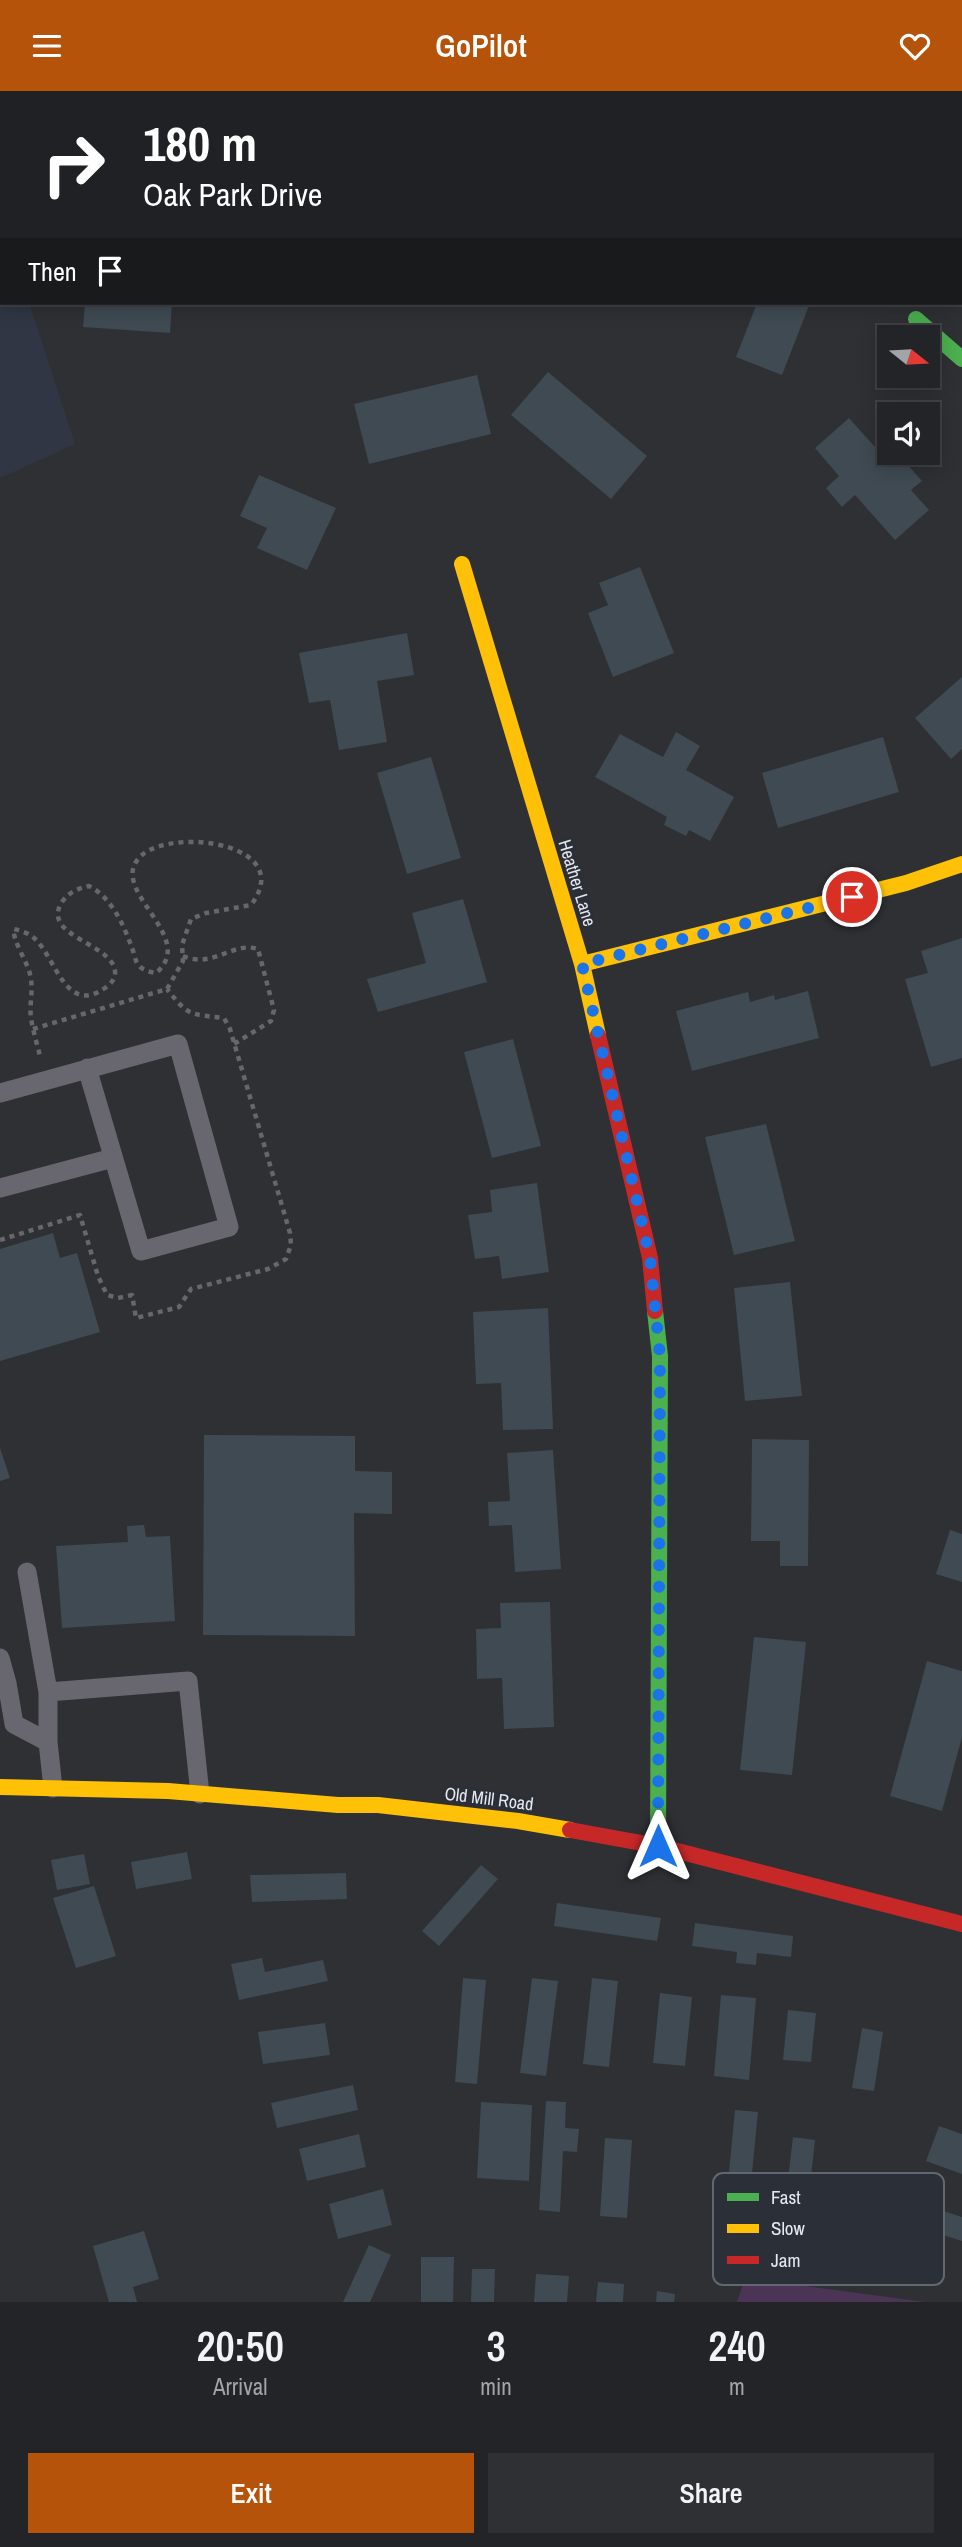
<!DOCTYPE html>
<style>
body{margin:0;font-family:"Archivo Narrow",sans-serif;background:#2e3033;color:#f1f3f6;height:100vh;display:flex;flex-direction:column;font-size:26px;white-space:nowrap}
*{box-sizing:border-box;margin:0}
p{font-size:23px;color:#a2a4a7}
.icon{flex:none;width:38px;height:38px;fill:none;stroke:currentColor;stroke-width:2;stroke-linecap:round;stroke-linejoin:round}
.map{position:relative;height:2211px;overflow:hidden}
.side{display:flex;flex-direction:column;background:#222427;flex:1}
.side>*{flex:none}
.guide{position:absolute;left:0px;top:0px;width:962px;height:214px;box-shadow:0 4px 18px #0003,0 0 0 2px #3f4144;background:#202124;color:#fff;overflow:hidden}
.needle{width:46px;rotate:108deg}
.tools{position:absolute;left:877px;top:234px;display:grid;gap:14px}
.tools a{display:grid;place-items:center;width:63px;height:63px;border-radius:0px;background:#222427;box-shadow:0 4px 18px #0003,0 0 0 2px #3f4144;font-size:35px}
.pin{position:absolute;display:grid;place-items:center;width:60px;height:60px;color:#fff;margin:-30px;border:4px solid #fff;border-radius:50%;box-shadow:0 2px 7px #0007}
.me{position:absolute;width:77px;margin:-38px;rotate:0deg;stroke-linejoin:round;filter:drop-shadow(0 0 5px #0008)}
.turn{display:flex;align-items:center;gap:24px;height:147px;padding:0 28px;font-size:32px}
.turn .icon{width:91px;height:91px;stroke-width:2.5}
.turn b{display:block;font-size:49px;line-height:60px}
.then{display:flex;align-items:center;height:66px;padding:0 28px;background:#0003;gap:14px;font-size:26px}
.eta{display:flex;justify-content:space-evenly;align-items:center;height:119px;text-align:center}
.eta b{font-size:42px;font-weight:600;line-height:49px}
.action{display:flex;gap:14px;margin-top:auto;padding:14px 28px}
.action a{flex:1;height:80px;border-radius:0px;background:#b45309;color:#fff;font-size:28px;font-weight:600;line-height:80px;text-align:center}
.action a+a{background:#2e3033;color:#f1f3f6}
header{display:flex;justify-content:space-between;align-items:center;height:91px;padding:0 28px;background:#b45309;color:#fff;font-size:32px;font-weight:600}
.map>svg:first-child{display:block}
</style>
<header><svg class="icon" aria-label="menu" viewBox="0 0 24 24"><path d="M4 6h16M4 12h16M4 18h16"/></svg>GoPilot<svg class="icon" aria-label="heart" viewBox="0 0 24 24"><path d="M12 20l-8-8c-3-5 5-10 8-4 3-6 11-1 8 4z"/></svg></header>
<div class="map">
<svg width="962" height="2211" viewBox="0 0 962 2211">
<rect width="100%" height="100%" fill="#2e3034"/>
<path fill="#303644" d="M 0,121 L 2,212 L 29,212 L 75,353 L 0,387 Z"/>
<path fill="#4c3457" d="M 580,0 L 809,0 L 806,2 Z
M 745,2187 L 925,2211 L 737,2211 Z"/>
<path fill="#3f4a53" d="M 85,212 L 172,212 L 170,242 L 83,236 Z
M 757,212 L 810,212 L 782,284 L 736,266 Z
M 548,281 L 647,365 L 611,408 L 511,324 Z
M 477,284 L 491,343 L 369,373 L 354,313 Z
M 849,327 L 883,365 L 889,360 L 889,362 L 897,362 L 922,390 L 911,399 L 929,419 L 895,449 L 855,404 L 842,416 L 826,397 L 839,385 L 815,357 Z
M 259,384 L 336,417 L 307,479 L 257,457 L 267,437 L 240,425 Z
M 640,476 L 674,562 L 613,586 L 588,522 L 608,514 L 599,492 Z
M 407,542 L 414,584 L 377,590 L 387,651 L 339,659 L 330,609 L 309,612 L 299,562 Z
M 962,586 L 962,658 L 951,668 L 915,627 Z
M 676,641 L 700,655 L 686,679 L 734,706 L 710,750 L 689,739 L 686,745 L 664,734 L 667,726 L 595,686 L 620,643 L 663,666 Z
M 883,646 L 899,701 L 778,737 L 762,682 Z
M 431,666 L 461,767 L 407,783 L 377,682 Z
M 463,808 L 487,891 L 378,921 L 367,888 L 426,872 L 412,822 Z
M 962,847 L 962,967 L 931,976 L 905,888 L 928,882 L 921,860 Z
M 808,900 L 819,947 L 692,980 L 676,920 L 748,901 L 750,911 L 774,904 L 775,909 Z
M 513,948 L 541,1055 L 492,1067 L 464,961 Z
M 766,1033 L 795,1150 L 734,1164 L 705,1046 Z
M 537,1092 L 549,1181 L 502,1188 L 499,1165 L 475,1168 L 468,1124 L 492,1121 L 490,1099 Z
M 53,1142 L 60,1167 L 77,1162 L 100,1241 L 0,1270 L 0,1158 Z
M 790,1191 L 802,1305 L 745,1310 L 734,1197 Z
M 548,1217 L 553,1338 L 503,1339 L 501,1292 L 476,1293 L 473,1221 Z
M 204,1344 L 355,1345 L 355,1380 L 392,1381 L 392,1423 L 354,1422 L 355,1545 L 203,1544 Z
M 752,1348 L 809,1349 L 808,1475 L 780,1475 L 780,1450 L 751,1450 Z
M 0,1357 L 10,1387 L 0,1390 Z
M 553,1359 L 561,1478 L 515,1481 L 512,1434 L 489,1435 L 488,1411 L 510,1410 L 507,1362 Z
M 144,1434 L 146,1446 L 170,1445 L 175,1530 L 62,1537 L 56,1455 L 128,1451 L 127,1435 Z
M 950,1439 L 962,1443 L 962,1491 L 936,1483 Z
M 550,1511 L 554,1636 L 504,1638 L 502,1587 L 477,1588 L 476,1538 L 501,1537 L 500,1512 Z
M 754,1546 L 806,1551 L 792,1684 L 740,1679 Z
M 927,1570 L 962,1580 L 962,1646 L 942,1720 L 890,1705 Z
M 187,1761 L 192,1788 L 136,1798 L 131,1771 Z
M 84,1763 L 90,1793 L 57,1799 L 51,1769 Z
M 481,1774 L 498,1788 L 439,1855 L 422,1840 Z
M 346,1782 L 347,1808 L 252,1811 L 250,1784 Z
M 94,1795 L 116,1865 L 76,1877 L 53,1807 Z
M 557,1812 L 661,1827 L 657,1850 L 554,1835 Z
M 695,1832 L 793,1845 L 791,1866 L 757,1862 L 756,1874 L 736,1872 L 737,1861 L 692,1855 Z
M 262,1867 L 265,1881 L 323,1869 L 328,1890 L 239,1909 L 231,1873 Z
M 463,1887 L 486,1889 L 477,1993 L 455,1991 Z
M 532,1887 L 558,1890 L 546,1985 L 520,1982 Z
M 592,1887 L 618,1890 L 609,1976 L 583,1973 Z
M 660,1902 L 692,1906 L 685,1975 L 653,1972 Z
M 721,1904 L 756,1907 L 749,1989 L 714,1985 Z
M 788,1919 L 816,1922 L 811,1971 L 783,1969 Z
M 325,1932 L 330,1964 L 263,1973 L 258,1941 Z
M 862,1937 L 883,1941 L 874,2000 L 852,1997 Z
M 353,1994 L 358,2019 L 277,2037 L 271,2012 Z
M 546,2010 L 566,2011 L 565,2037 L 579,2038 L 577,2061 L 563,2060 L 560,2121 L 539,2119 Z
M 481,2011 L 532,2014 L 529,2090 L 477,2087 Z
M 735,2019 L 758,2021 L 748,2123 L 725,2122 Z
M 939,2035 L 962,2043 L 962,2083 L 926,2070 Z
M 359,2043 L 366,2076 L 307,2090 L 299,2058 Z
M 793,2046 L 815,2049 L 808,2115 L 785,2113 Z
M 605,2047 L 632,2049 L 627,2127 L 600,2125 Z
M 383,2098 L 392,2134 L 338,2148 L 329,2113 Z
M 934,2117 L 962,2126 L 962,2150 L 927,2139 Z
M 144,2140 L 159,2188 L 133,2196 L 137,2211 L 109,2211 L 93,2155 Z
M 369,2154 L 391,2164 L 370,2211 L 343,2211 Z
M 421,2166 L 454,2166 L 453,2211 L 421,2211 Z
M 472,2178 L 495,2178 L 494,2211 L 471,2211 Z
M 536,2183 L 569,2185 L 567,2211 L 534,2211 Z
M 598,2191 L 624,2193 L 623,2211 L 596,2211 Z
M 657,2200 L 675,2203 L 674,2211 L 656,2211 Z"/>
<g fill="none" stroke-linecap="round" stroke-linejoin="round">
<path stroke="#66676c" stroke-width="4.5" stroke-dasharray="5 5" stroke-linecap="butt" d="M 183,865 C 214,878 232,850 258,858 L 274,919 L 271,930 L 234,953
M 33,938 L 167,898 L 183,870 L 182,854 L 191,828 L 206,822 L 251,814 C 297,753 175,736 142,764 C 103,798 200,845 156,882 C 149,881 141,879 137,872 C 135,868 134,862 132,857 C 124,834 111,806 89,795 C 77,798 69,801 62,811 C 40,845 112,852 115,880 C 116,887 111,893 105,897 C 65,925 56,866 34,847 C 29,842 21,840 14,838 C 12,849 27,870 30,883 C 34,898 29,913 31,927 C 33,940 37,953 40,965
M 0,1149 L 80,1124 L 98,1185 L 107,1204 L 118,1207 L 132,1204 L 136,1227 L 179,1216 L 191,1198 L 268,1178 L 286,1168 L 291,1154 L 290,1142 L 230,938 L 224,927 C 190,923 189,926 167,898"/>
<path stroke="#686770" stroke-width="19" d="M 103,0 L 103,2
M 0,1002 C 60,986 119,969 178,953 L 229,1136 L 141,1160 L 87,977
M 0,1097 L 113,1067
M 27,1481 L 48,1601
M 0,1567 L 7,1592 L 14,1633 L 48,1651
M 53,1697 L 48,1651 L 48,1601 L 188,1590 L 200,1703"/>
<path stroke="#4caf50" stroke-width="16" d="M 916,228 L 962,268
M 655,1220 L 660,1265 L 658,1755"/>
<path stroke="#ffc107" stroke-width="16" d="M 462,473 L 582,873 L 598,944
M 582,873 L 906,792 L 962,773
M 0,1696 L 168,1700 L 338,1714 L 378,1714 L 518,1730 L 570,1739"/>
<path stroke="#c62828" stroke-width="16" d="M 598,944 L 650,1167 L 655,1220
M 570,1739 L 658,1755 L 962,1833"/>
</g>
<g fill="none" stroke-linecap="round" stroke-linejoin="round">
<path stroke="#1a73e8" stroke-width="12" stroke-dasharray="0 21.6" d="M 658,1755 L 660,1265 L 650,1167 L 582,873 L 852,806"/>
</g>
<g text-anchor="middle" stroke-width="5" stroke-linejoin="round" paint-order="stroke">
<g font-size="18" fill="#e5e8ee" stroke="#2a2f38">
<text transform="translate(577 792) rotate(73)" y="6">Heather Lane</text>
<text transform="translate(489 1708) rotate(7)" y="6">Old Mill Road</text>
</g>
</g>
<rect x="713" y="2082" width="231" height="112" rx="10" fill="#2a2f38" stroke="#62666f" stroke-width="2"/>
<rect x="727" y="2102" width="32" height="8" fill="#4caf50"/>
<rect x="727" y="2133" width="32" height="9" fill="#ffc107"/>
<rect x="727" y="2165" width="32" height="8" fill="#c62828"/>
<g font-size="19" fill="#e5e8ee">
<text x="771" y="2113">Fast</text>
<text x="771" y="2144">Slow</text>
<text x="771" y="2176">Jam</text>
</g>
</svg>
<div class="tools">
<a><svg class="needle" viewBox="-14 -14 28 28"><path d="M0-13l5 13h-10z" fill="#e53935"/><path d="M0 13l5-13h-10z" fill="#a2a4a7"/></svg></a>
<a><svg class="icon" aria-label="sound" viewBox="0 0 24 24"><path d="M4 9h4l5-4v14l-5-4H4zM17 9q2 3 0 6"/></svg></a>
</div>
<div class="pin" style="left:852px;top:806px;background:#d93025"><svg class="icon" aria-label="arrive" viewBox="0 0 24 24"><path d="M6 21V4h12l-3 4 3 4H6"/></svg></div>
<svg class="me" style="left:658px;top:1755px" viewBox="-20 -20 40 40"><path d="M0-17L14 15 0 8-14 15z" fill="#1a73e8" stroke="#fff" stroke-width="4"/></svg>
<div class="guide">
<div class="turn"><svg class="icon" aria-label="right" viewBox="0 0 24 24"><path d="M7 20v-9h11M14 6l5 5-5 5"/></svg><div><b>180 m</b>Oak Park Drive</div></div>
<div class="then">Then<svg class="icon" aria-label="arrive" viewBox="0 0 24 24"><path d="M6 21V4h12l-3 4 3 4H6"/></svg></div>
</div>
</div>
<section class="side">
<div class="eta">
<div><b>20:50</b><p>Arrival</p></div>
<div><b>3</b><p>min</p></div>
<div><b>240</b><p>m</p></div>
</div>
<div class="action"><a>Exit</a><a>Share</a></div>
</section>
